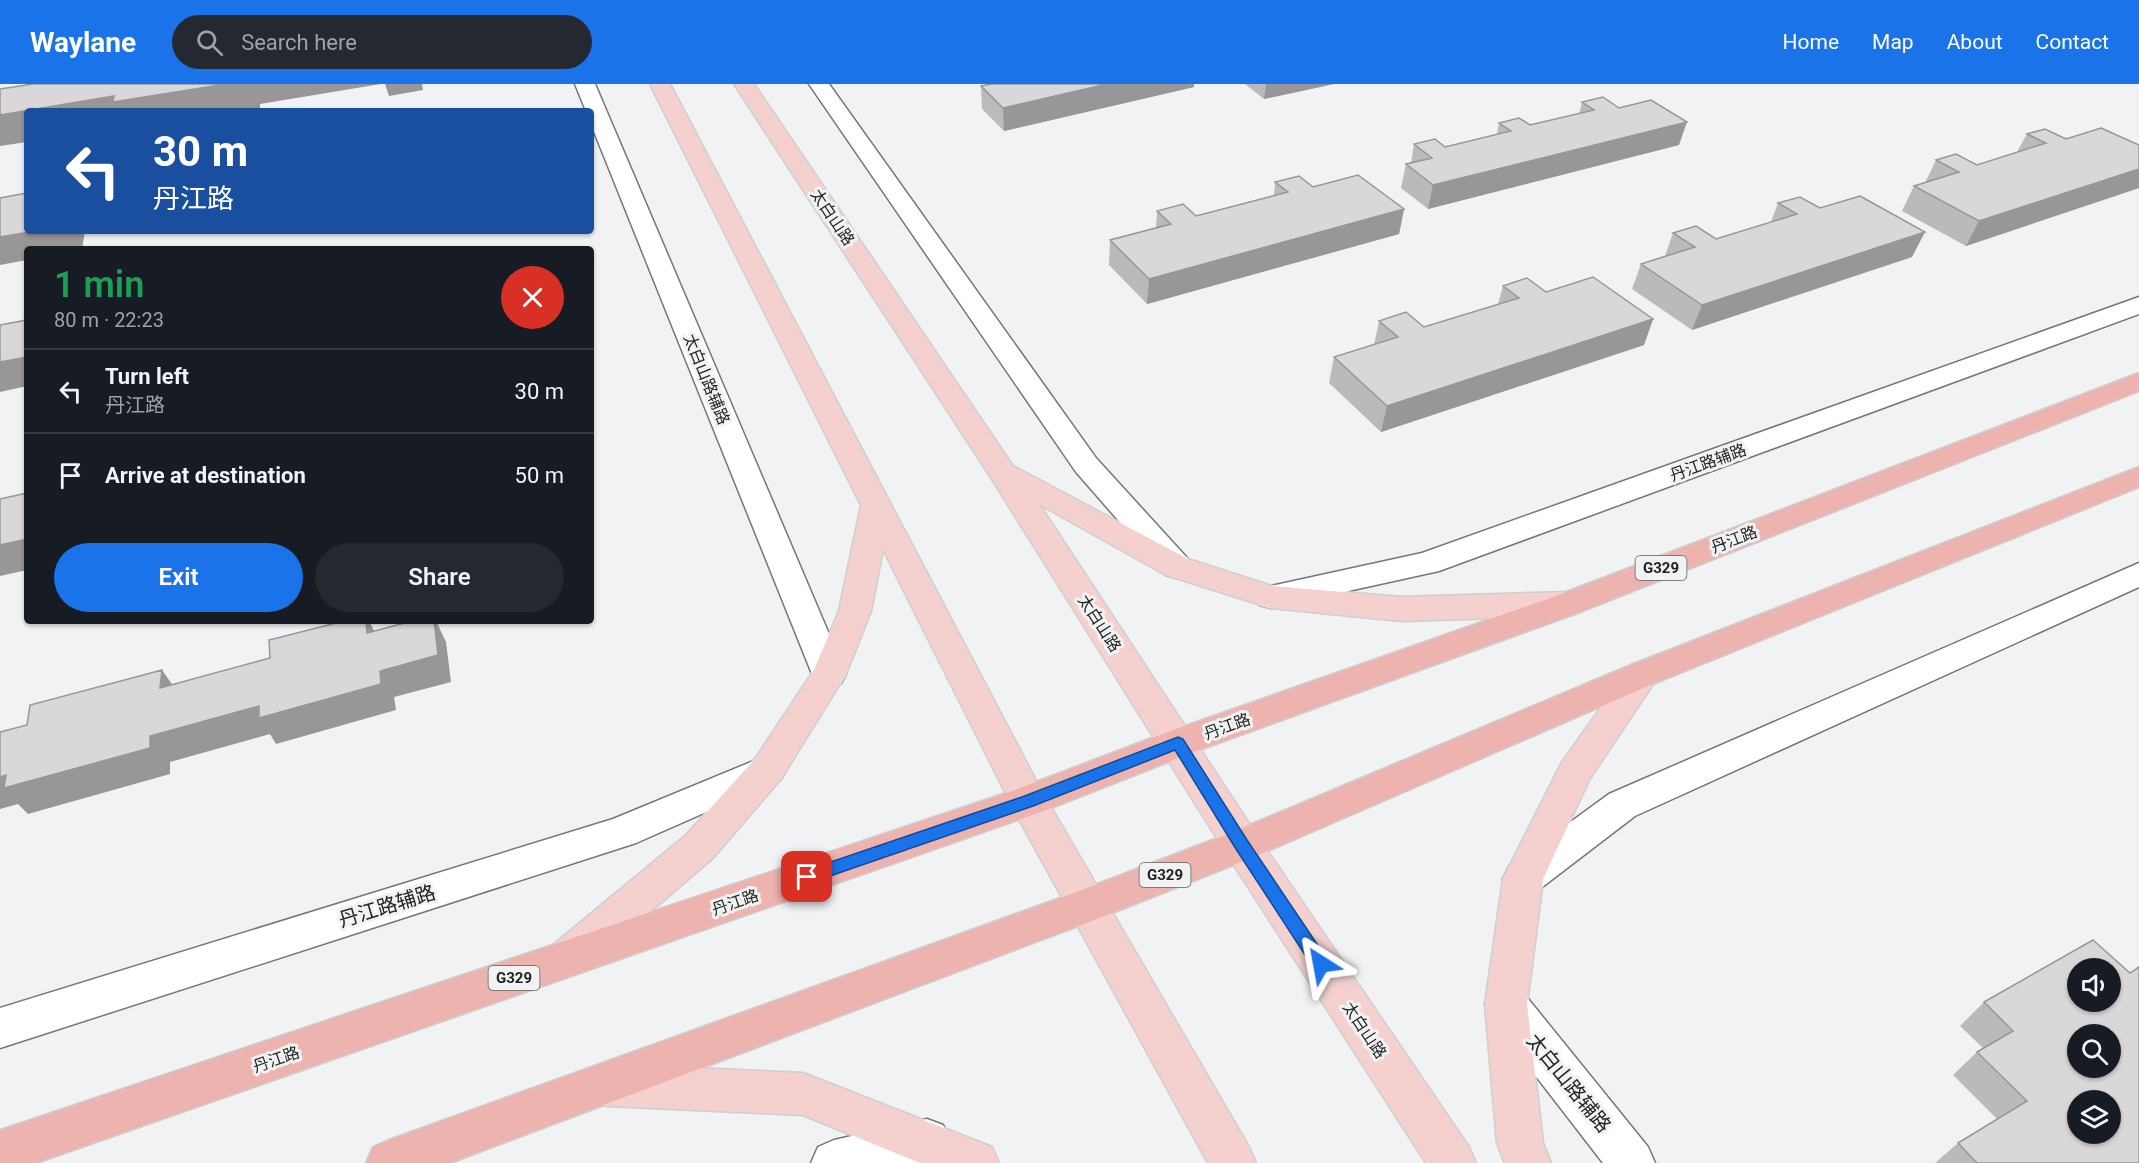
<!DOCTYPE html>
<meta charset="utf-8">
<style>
body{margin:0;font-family:Roboto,"Noto Sans SC",sans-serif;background:#242831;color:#f1f3f6;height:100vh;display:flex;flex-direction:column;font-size:22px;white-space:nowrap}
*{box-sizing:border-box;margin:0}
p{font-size:20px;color:#9ea1a6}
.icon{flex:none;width:33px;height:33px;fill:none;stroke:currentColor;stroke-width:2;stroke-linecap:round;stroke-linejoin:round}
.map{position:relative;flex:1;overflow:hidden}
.drawer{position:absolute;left:24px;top:162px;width:570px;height:378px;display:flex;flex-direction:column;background:#171b24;border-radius:6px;box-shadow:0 2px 4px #0004}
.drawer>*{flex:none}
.banner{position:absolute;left:24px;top:24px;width:570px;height:126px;border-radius:6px;box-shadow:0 2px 4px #0004;background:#1a4fa0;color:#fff;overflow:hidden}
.controls{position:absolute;left:2067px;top:874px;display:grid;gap:12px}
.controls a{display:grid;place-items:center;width:54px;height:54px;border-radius:50%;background:#171b24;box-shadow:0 2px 4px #0004;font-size:30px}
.pin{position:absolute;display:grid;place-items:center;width:51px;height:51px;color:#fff;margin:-26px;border-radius:12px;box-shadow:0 3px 9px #0006}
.me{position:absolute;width:66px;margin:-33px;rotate:326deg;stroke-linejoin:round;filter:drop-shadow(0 0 4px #0008)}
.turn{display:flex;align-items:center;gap:21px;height:126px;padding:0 30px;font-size:27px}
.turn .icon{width:78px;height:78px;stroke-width:2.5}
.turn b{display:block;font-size:42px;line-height:51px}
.round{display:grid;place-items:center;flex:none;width:63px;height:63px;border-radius:32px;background:#242831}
.headline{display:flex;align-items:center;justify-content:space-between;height:102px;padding:0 30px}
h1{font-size:36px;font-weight:600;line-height:45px;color:#1e9e55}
.action{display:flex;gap:12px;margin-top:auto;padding:12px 30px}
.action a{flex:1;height:69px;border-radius:36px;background:#1a73e8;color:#fff;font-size:24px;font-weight:600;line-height:69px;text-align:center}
.action a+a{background:#242831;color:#f1f3f6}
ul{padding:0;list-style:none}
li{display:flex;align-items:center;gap:18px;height:84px;padding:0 30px;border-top:2px solid #363941}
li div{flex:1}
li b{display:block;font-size:22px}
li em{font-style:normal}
header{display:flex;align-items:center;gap:36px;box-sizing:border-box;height:84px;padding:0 30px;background:#1a73e8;color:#fff}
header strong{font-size:28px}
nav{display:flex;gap:33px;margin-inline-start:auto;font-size:21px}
.search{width:420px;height:54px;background:#242831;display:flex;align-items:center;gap:15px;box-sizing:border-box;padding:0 21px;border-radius:33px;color:#9ea1a6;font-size:22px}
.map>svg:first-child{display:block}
</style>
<header>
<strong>Waylane</strong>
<div class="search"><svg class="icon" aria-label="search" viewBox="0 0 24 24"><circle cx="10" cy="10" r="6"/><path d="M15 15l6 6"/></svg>Search here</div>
<nav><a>Home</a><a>Map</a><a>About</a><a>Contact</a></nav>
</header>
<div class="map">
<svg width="2139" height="1079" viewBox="0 0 2139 1079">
<rect width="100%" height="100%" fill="#f1f2f3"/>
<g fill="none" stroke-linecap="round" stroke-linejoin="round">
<g stroke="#757677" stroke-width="3">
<path id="minor" d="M 575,0 L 595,0 L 846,590 L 841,599 L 829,603 L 817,599 L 812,590 L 591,40 L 591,27 L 586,27 Z
M 809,0 L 829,0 L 1096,374 L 1188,475 L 1193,483 L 1188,491 L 1177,494 L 1166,491 L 1076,388 Z
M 2139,213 L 2139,230 L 1439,487 L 1271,524 L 1260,521 L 1255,513 L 1260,505 L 1271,502 L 1422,469 Z
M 2139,479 L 2139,503 L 1635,732 L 1537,807 L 1523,812 L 1509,807 L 1503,795 L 1509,783 L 1609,710 Z
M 768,671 L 781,675 L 786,685 L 781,695 L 636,759 L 0,964 L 0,924 L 613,735 Z
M 1506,901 L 1521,906 L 1648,1063 L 1655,1079 L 1603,1079 L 1491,934 L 1485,920 L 1491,906 Z
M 927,1035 L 943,1041 L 950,1057 L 943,1073 L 928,1079 L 811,1079 L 818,1063 L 834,1056 Z"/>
</g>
<g stroke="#cecfcf" stroke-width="3">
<path id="major" d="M 650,0 L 670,0 L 1041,706 L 1249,1063 L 1256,1079 L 1208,1079 L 1015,728 L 883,465 L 871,527 L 846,590 L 781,695 L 713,774 L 581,887 L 567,892 L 553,887 L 547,874 L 553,861 L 685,752 L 755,675 L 814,586 L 839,527 L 861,421 Z
M 734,0 L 754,0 L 1013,382 L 1188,475 L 1272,502 L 1401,513 L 1568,508 L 1580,512 L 1584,520 L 1580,528 L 1568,532 L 1401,537 L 1271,524 L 1166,491 L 1039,420 L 1256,750 L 1469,1063 L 1476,1079 L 1426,1079 L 1228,772 L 988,389 Z
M 1643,577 L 1655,581 L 1660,590 L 1589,696 L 1543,795 L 1527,920 L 1543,1059 L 1551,1079 L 1505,1079 L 1497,1059 L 1485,920 L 1503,795 L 1562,678 L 1631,581 Z
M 607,980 L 803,989 L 992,1063 L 999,1079 L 920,1079 L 803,1031 L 607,1022 L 591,1016 L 585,1001 L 591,986 Z"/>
</g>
<g stroke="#cecfcf" stroke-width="3">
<path id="highway" d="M 2139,289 L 2139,307 L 1580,528 L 1191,669 L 1041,728 L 36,1079 L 0,1079 L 0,1046 L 1015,706 L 1165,649 L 1556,512 Z
M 2139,383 L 2139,403 L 1655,599 L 1256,772 L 1102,833 L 450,1079 L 366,1079 L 373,1063 L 389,1056 L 1074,809 L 1228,750 L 1631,581 Z"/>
</g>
<use href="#minor" fill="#fff" fill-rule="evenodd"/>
<use href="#major" fill="#f4d1ce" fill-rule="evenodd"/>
<use href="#highway" fill="#edb3ae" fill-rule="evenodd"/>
</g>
<path fill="#bbb9ba" d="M 1245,0 L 1334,0 L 1264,15 Z
M 981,2 L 1194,3 L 1004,47 L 982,25 Z
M 1582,18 L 1679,61 L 1428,125 L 1401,104 L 1406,80 L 1411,79 L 1414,60 L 1445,63 L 1497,50 L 1499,39 L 1530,41 L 1579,30 Z
M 2027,50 L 2139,61 L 2139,104 L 1966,162 L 1902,127 L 1914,102 L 1925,99 L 1936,76 L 1977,81 L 2017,68 Z
M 1275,98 L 1313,103 L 1404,125 L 1399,150 L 1147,220 L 1109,181 L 1110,156 L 1156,144 L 1157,127 L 1196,132 L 1274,111 Z
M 1778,119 L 1820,124 L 1912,173 L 1692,246 L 1632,205 L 1641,180 L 1665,172 L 1673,149 L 1716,155 L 1771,138 Z
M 1503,202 L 1546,208 L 1653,235 L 1644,261 L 1381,348 L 1329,299 L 1334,273 L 1374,261 L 1379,237 L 1424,243 L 1498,220 Z
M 2093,856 L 2139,1079 L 1935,1079 L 1958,1059 L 1997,1035 L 1953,991 L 1977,968 L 1983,964 L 1960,942 L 1984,918 Z"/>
<path fill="#989697" d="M 226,0 L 381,0 L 260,20 L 260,25 L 247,27 L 27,27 L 27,58 L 0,62 L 0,31 L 114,12 Z
M 385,0 L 422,0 L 423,6 L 389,12 Z
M 1107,0 L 1194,0 L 1194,3 L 1004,47 L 1003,24 Z
M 1266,0 L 1334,0 L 1264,15 Z
M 1687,38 L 1679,61 L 1428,125 L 1433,101 Z
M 2139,85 L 2139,104 L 1966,162 L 1979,137 Z
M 1404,125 L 1399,150 L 1147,220 L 1149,195 Z
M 35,147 L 85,147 L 82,165 L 27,165 L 27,176 L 0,181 L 0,153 Z
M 1925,148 L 1912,173 L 1692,246 L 1702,221 Z
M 1653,235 L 1644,261 L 1381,348 L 1387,322 Z
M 27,273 L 27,302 L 0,308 L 0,278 Z
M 27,455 L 27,486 L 0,492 L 0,461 Z
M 366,537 L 369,537 L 380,558 L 367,549 Z
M 434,537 L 436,537 L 446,558 L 451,598 L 394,613 L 396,626 L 276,660 L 270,650 L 170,678 L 170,690 L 28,730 L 18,720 L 0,725 L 0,693 L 150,652 L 380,587 Z
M 162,586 L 181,613 L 160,604 Z"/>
<path fill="#d9d7d8" stroke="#989697" stroke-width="1.5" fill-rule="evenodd" d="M 33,0 L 226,0 L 113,18 L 114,12 L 0,31 L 0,5 Z
M 991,0 L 1107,0 L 1003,24 L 981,2 Z
M 1603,13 L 1619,24 L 1651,16 L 1687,38 L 1433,101 L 1406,80 L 1432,74 L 1414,60 L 1435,55 L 1445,63 L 1511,47 L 1499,39 L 1519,34 L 1530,41 L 1594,26 L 1582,18 Z
M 2101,44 L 2139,61 L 2139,85 L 1979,137 L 1914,102 L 1959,88 L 1936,76 L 1956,70 L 1977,81 L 2046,59 L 2027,50 L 2045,45 L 2066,55 Z
M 1358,91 L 1404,125 L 1149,195 L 1110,156 L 1171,140 L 1157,127 L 1183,120 L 1196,132 L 1288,108 L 1275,98 L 1299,92 L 1313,103 Z
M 27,109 L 27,147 L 35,147 L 0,153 L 0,114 Z
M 1860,112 L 1925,148 L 1702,221 L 1641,180 L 1695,163 L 1673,149 L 1696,142 L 1716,155 L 1797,130 L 1778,119 L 1800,113 L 1820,124 Z
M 1593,193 L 1653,235 L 1387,322 L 1334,273 L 1398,253 L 1379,237 L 1406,228 L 1424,243 L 1519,214 L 1503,202 L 1527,194 L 1546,208 Z
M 27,236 L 27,273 L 0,278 L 0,241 Z
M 27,409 L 27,455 L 0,461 L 0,415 Z
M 344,537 L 366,537 L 367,549 L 412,537 L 434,537 L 438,571 L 380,587 L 381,600 L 259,634 L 259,622 L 150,652 L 150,664 L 4,704 L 6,691 L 0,693 L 0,648 L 27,641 L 30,621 L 162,586 L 160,604 L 270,574 L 269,556 Z
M 2093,856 L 2130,889 L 2139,883 L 2139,1079 L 1977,1079 L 1958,1059 L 2027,1017 L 1977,968 L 2013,947 L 1984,918 ZM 2078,885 L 2110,885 L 2110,918 L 2078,918 ZM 2078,951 L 2110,951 L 2110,984 L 2078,984 ZM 2078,1017 L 2110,1017 L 2110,1050 L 2078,1050 Z"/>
<path fill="#1a73e8" stroke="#114b97" stroke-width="1.5" d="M 1178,653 L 1183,655 L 1247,756 L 1327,875 L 1330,880 L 1327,886 L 1321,888 L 1315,886 L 1236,765 L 1175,666 L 1033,722 L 807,800 L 801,798 L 798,793 L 801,788 L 1022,713 Z"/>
<g text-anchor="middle" stroke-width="6" stroke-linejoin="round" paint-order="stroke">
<g fill="#f1f2f3" stroke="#606161" stroke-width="1.5">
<rect x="1635.5" y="472" width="51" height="24" rx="4.5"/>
<rect x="1139.5" y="779" width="51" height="24" rx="4.5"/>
<rect x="488.5" y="882" width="51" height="24" rx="4.5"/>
</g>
<g font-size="15" font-weight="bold" fill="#222323">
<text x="1661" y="489">G329</text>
<text x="1165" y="796">G329</text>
<text x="514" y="899">G329</text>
</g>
<g font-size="16" fill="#222323" stroke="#f1f2f3">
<text transform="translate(833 133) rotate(56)" y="6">太白山路</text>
<text transform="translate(707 295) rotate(68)" y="6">太白山路辅路</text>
<text transform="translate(1708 378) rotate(-20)" y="6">丹江路辅路</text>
<text transform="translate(1734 455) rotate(-21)" y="6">丹江路</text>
<text transform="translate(1100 539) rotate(57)" y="6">太白山路</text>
<text transform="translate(1227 642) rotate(-20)" y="6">丹江路</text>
<text transform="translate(735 818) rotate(-19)" y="6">丹江路</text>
<text transform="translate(1365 946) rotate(56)" y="6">太白山路</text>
<text transform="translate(276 975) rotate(-19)" y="6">丹江路</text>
</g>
<g font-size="20" fill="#222323" stroke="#f1f2f3">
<text transform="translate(387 822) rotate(-17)" y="7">丹江路辅路</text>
<text transform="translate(1569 999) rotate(51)" y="7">太白山路辅路</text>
</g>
</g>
</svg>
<div class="controls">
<a><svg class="icon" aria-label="sound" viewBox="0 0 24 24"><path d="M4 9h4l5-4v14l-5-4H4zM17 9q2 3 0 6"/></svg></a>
<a><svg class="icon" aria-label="search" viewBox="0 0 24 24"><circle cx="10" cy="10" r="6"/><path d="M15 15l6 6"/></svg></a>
<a><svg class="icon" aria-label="layers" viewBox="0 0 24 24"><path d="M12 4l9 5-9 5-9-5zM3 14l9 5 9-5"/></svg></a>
</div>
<div class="pin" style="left:807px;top:793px;background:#d93025"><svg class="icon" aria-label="arrive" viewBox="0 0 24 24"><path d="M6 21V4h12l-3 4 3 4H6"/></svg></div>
<svg class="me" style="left:1321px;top:880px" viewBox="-20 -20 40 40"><path d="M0-17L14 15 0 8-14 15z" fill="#1a73e8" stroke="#fff" stroke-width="4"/></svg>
<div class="banner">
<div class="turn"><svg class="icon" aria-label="left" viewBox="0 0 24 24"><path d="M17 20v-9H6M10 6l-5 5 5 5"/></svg><div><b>30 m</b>丹江路</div></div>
</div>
<section class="drawer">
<div class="headline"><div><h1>1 min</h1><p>80 m · 22:23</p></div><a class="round" style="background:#d93025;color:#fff"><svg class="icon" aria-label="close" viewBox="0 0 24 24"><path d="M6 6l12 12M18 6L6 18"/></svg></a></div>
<ul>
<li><svg class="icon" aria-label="left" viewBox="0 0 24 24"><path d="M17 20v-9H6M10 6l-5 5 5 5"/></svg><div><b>Turn left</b><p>丹江路</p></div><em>30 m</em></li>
<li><svg class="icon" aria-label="arrive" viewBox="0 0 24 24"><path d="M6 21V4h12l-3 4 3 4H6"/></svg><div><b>Arrive at destination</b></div><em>50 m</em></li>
</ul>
<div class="action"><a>Exit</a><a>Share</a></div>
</section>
</div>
